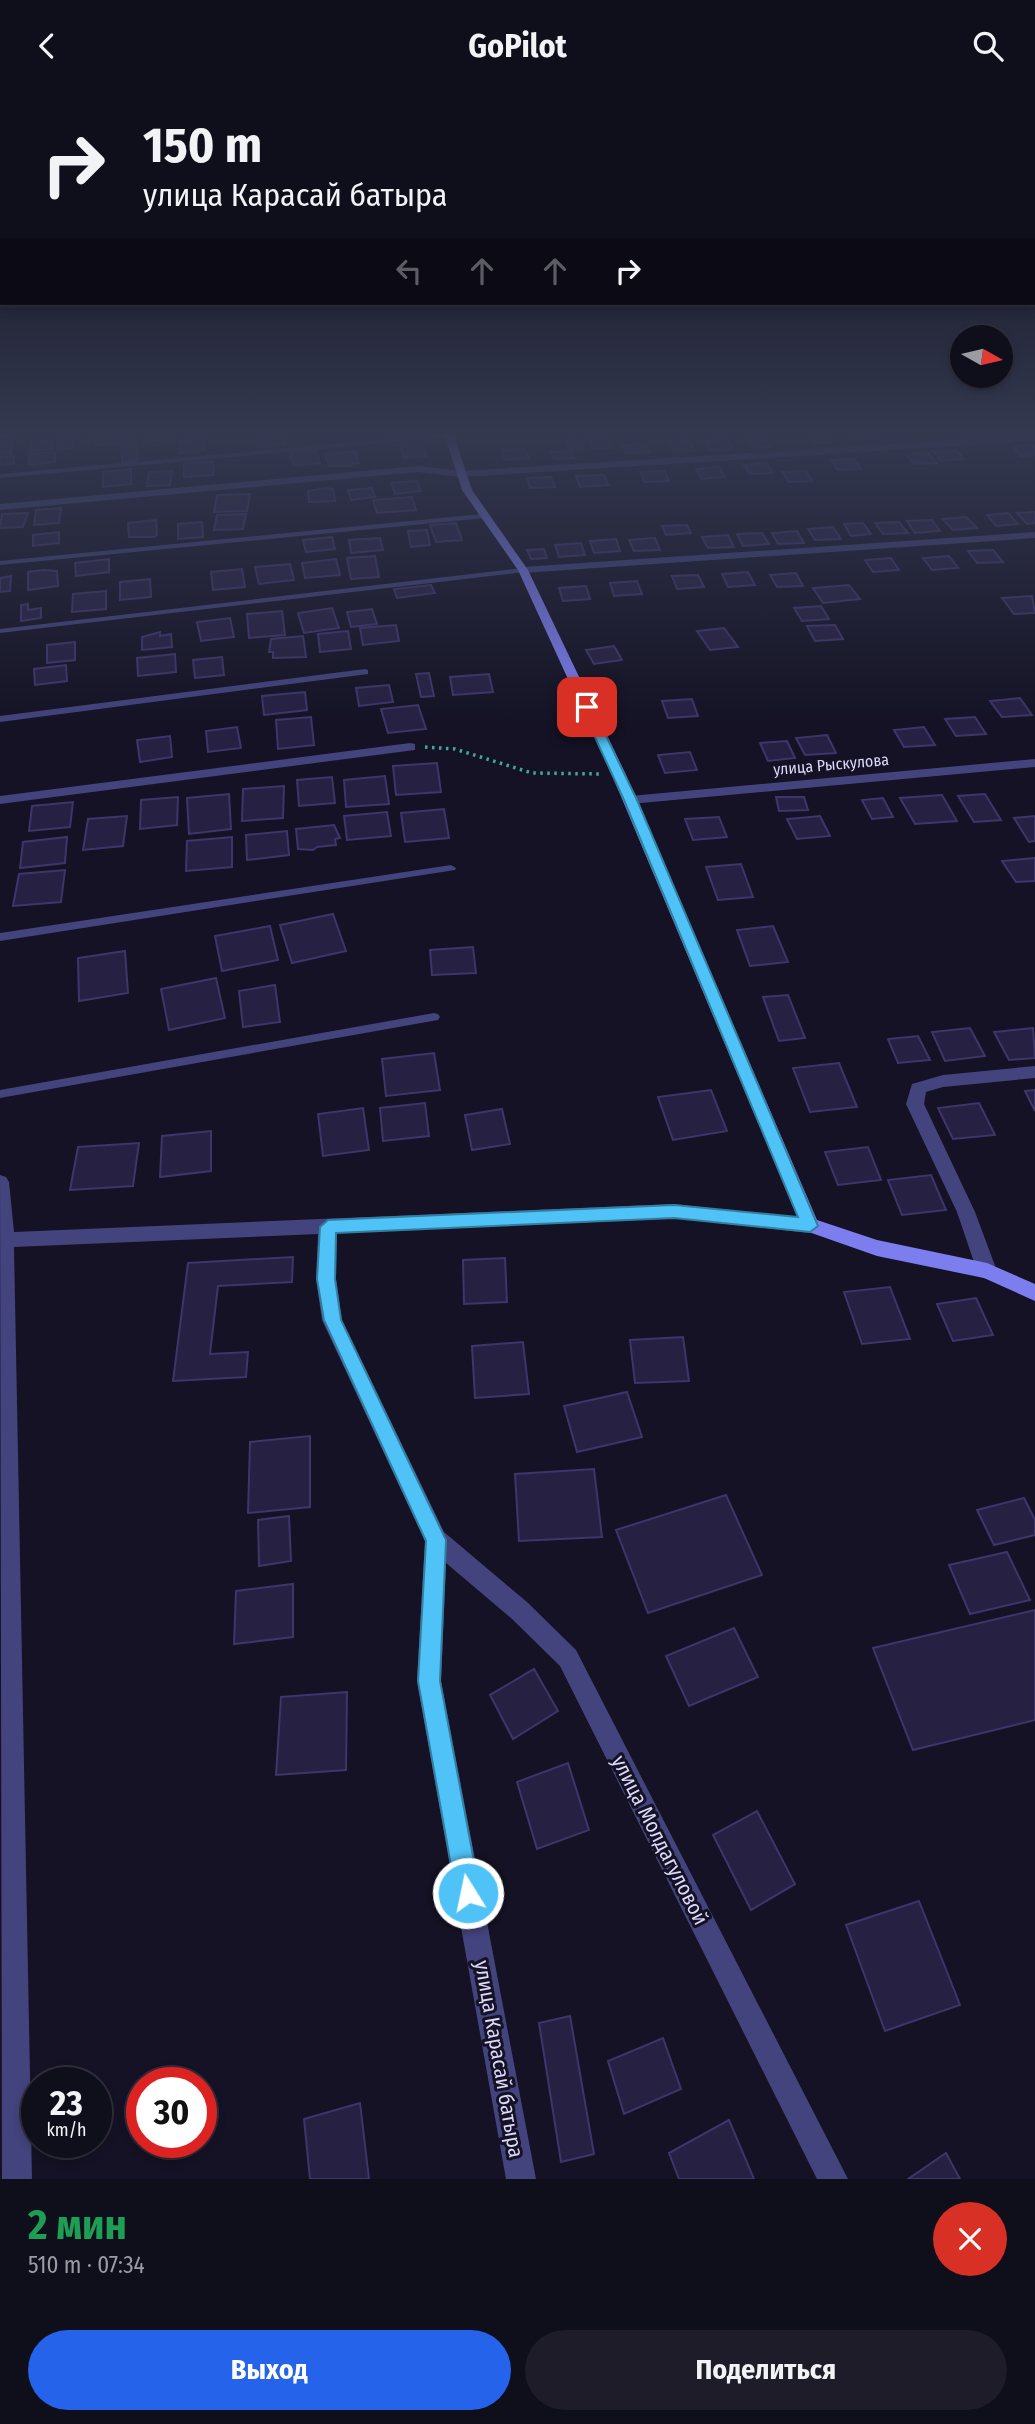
<!DOCTYPE html>
<html lang="ru">
<meta charset="utf-8">
<style>
body{margin:0;font-family:"Fira Sans Condensed",sans-serif;background:#1d1c28;color:#f1f3f6;height:100vh;display:flex;flex-direction:column;font-size:26px;white-space:nowrap}
*{box-sizing:border-box;margin:0}
p{font-size:23px;color:#9b9ca3}
.icon{flex:none;width:38px;height:38px;fill:none;stroke:currentColor;stroke-width:2;stroke-linecap:round;stroke-linejoin:round}
.map{position:relative;height:2088px;overflow:hidden}
.details{display:flex;flex-direction:column;background:#0f0e1b;flex:1}
.details>*{flex:none}
.hud{position:absolute;left:0px;top:0px;width:1036px;height:214px;box-shadow:0 4px 10px #0003,0 0 0 2px #2f2e3a;background:#0f0e1b;color:#f1f3f6;overflow:hidden}
.needle{width:46px;rotate:98deg}
.fabs{position:absolute;left:950px;top:234px;display:grid;gap:14px}
.fabs a{display:grid;place-items:center;width:63px;height:63px;border-radius:50%;background:#0f0e1b;box-shadow:0 4px 10px #0003,0 0 0 2px #2f2e3a;font-size:35px}
.speed{position:absolute;left:21px;top:1976px;display:flex;gap:14px;font-size:35px;font-weight:700;text-align:center}
.speed>*{display:grid;place-content:center;width:91px;height:91px;border-radius:50%;background:#0f0e1b;box-shadow:0 4px 10px #0003,0 0 0 2px #2f2e3a;line-height:1}
.speed small{font-size:18px;font-weight:400}
.speed .limit{border:10px solid #d22;background:#fff;color:#111}
.pin{position:absolute;display:grid;place-items:center;width:60px;height:60px;color:#fff;margin:-30px;border-radius:14px;box-shadow:0 4px 10px #0006}
.me{position:absolute;width:77px;margin:-38px;rotate:350deg;stroke-linejoin:round;filter:drop-shadow(0 0 5px #0008)}
.turn{display:flex;align-items:center;gap:24px;height:147px;padding:0 28px;font-size:32px}
.turn .icon{width:91px;height:91px;stroke-width:2.5}
.turn b{display:block;font-size:49px;line-height:60px}
.lanes{display:flex;align-items:center;height:66px;padding:0 28px;background:#0003;justify-content:center;gap:35px;direction:ltr}
.lanes .off{opacity:.35}
.round{display:grid;place-items:center;flex:none;width:74px;height:74px;border-radius:37px;background:#1d1c28}
.head{display:flex;align-items:center;justify-content:space-between;height:119px;padding:0 28px}
h1{font-size:42px;font-weight:700;line-height:52px;color:#1e9e55}
.primary-button{display:flex;gap:14px;margin-top:auto;padding:14px 28px}
.primary-button a{flex:1;height:80px;border-radius:42px;background:#2563eb;color:#fff;font-size:28px;font-weight:700;line-height:80px;text-align:center}
.primary-button a+a{background:#1d1c28;color:#f1f3f6}
header{display:flex;justify-content:space-between;align-items:center;height:91px;padding:0 28px;background:#0f0e1b;font-size:32px;font-weight:700}
.map>svg:first-child{display:block}
</style>
<header><svg class="icon" aria-label="back" viewBox="0 0 24 24"><path d="M15 5l-7 7 7 7"/></svg>GoPilot<svg class="icon" aria-label="search" viewBox="0 0 24 24"><circle cx="10" cy="10" r="6"/><path d="M15 15l6 6"/></svg></header>
<div class="map">
<svg width="1035" height="2088" viewBox="0 0 1035 2088">
<rect width="100%" height="100%" fill="#141224"/>
<path fill="#262042" stroke="#3e356b" stroke-width="2" d="M 73,342 L 73,357 L 57,359 L 58,343 Z
M 95,342 L 133,342 L 133,352 L 130,352 L 136,353 L 138,369 L 122,371 L 121,352 L 96,354 Z
M 150,342 L 170,342 L 171,348 L 147,350 L 146,345 Z
M 808,342 L 827,342 L 833,351 L 815,352 Z
M 848,342 L 871,342 L 875,347 L 852,348 Z
M 283,343 L 285,354 L 259,356 L 257,345 Z
M 606,343 L 612,357 L 593,358 L 588,344 Z
M 765,345 L 771,356 L 754,357 L 748,346 Z
M 203,348 L 205,359 L 180,362 L 179,350 Z
M 727,348 L 733,358 L 710,359 L 705,350 Z
M 52,349 L 52,358 L 30,360 L 31,351 Z
M 566,349 L 580,349 L 584,358 L 570,359 Z
M 689,349 L 694,359 L 673,360 L 668,351 Z
M 12,350 L 11,362 L 0,363 L 0,351 Z
M 422,352 L 426,365 L 404,367 L 400,353 Z
M 645,353 L 649,361 L 626,362 L 622,354 Z
M 1034,354 L 1035,364 L 1021,365 L 1012,355 Z
M 525,358 L 529,367 L 505,369 L 502,359 Z
M 956,359 L 964,368 L 941,370 L 933,360 Z
M 316,360 L 320,372 L 293,375 L 290,362 Z
M 356,360 L 359,372 L 351,373 L 352,375 L 329,375 L 325,363 Z
M 572,360 L 574,367 L 554,368 L 551,361 Z
M 55,361 L 55,371 L 29,374 L 29,363 Z
M 929,362 L 937,372 L 914,373 L 906,364 Z
M 14,365 L 14,373 L 0,374 L 0,366 Z
M 854,368 L 861,378 L 838,379 L 831,369 Z
M 213,370 L 214,384 L 184,386 L 184,372 Z
M 767,372 L 773,382 L 750,383 L 744,374 Z
M 719,376 L 725,386 L 701,388 L 696,378 Z
M 131,378 L 131,393 L 103,396 L 103,381 Z
M 172,380 L 170,394 L 147,395 L 149,381 Z
M 664,380 L 669,390 L 645,391 L 640,381 Z
M 806,380 L 812,390 L 789,391 L 782,381 Z
M 604,384 L 608,394 L 580,396 L 576,385 Z
M 551,386 L 555,396 L 530,397 L 527,387 Z
M 417,390 L 421,400 L 395,403 L 391,392 Z
M 325,397 L 333,398 L 335,410 L 309,411 L 308,400 Z
M 372,397 L 375,406 L 351,409 L 348,399 Z
M 250,403 L 247,420 L 214,421 L 217,404 Z
M 412,406 L 416,419 L 377,422 L 373,409 Z
M 61,417 L 59,432 L 34,434 L 36,419 Z
M 1035,421 L 1035,432 L 1027,433 L 1017,422 Z
M 28,422 L 23,436 L 0,437 L 2,423 Z
M 1008,422 L 1018,433 L 996,435 L 987,424 Z
M 246,423 L 243,438 L 214,439 L 217,424 Z
M 966,426 L 977,437 L 953,439 L 942,428 Z
M 156,429 L 157,444 L 154,446 L 129,446 L 128,432 Z
M 932,429 L 940,440 L 915,442 L 907,430 Z
M 202,431 L 203,446 L 178,448 L 178,433 Z
M 899,431 L 908,442 L 883,443 L 875,432 Z
M 456,432 L 462,449 L 436,451 L 430,434 Z
M 863,432 L 871,443 L 851,445 L 844,433 Z
M 687,434 L 691,442 L 666,444 L 662,435 Z
M 833,436 L 841,448 L 815,449 L 808,438 Z
M 427,439 L 430,454 L 411,456 L 408,440 Z
M 797,440 L 804,452 L 778,453 L 772,442 Z
M 59,441 L 59,452 L 33,455 L 33,444 Z
M 762,442 L 769,453 L 743,455 L 737,443 Z
M 728,444 L 734,456 L 708,457 L 702,446 Z
M 332,446 L 335,458 L 306,461 L 303,449 Z
M 380,447 L 383,459 L 351,462 L 349,449 Z
M 655,447 L 660,459 L 634,460 L 629,449 Z
M 616,448 L 620,460 L 594,462 L 590,450 Z
M 581,452 L 585,464 L 559,466 L 555,454 Z
M 544,458 L 547,467 L 531,468 L 527,459 Z
M 993,459 L 1003,471 L 977,472 L 968,460 Z
M 375,465 L 379,486 L 351,488 L 347,467 Z
M 949,465 L 958,477 L 932,479 L 923,467 Z
M 891,467 L 899,479 L 873,481 L 865,469 Z
M 109,468 L 109,481 L 76,485 L 75,472 Z
M 336,468 L 340,484 L 305,487 L 302,472 Z
M 290,473 L 294,489 L 259,493 L 255,476 Z
M 242,478 L 245,496 L 213,499 L 211,481 Z
M 43,479 L 57,480 L 58,495 L 28,499 L 28,481 Z
M 748,481 L 755,494 L 728,496 L 722,483 Z
M 796,482 L 803,495 L 777,496 L 770,484 Z
M 698,484 L 704,496 L 677,498 L 672,485 Z
M 11,485 L 10,500 L 0,501 L 0,487 Z
M 150,488 L 151,506 L 120,509 L 120,491 Z
M 637,490 L 642,503 L 614,505 L 610,492 Z
M 431,494 L 435,502 L 397,507 L 394,498 Z
M 849,494 L 860,508 L 823,512 L 813,497 Z
M 586,495 L 590,508 L 563,510 L 559,497 Z
M 106,500 L 106,518 L 72,521 L 73,503 Z
M 1032,505 L 1035,522 L 1014,523 L 1002,507 Z
M 28,513 L 28,519 L 41,517 L 41,527 L 21,530 L 21,514 Z
M 821,515 L 829,528 L 802,530 L 794,517 Z
M 332,517 L 339,537 L 304,542 L 298,522 Z
M 372,518 L 377,533 L 351,536 L 347,521 Z
M 282,520 L 285,544 L 249,547 L 247,523 Z
M 230,527 L 234,546 L 201,550 L 197,531 Z
M 396,534 L 399,550 L 363,554 L 360,537 Z
M 835,534 L 843,548 L 815,550 L 807,535 Z
M 724,537 L 738,556 L 710,559 L 697,540 Z
M 348,540 L 351,558 L 320,561 L 318,543 Z
M 160,541 L 160,545 L 171,543 L 172,556 L 142,559 L 142,546 Z
M 303,545 L 306,566 L 273,567 L 273,561 L 269,561 L 271,548 Z
M 75,551 L 75,569 L 47,572 L 47,554 Z
M 614,555 L 622,569 L 594,573 L 586,559 Z
M 175,563 L 176,581 L 138,585 L 137,567 Z
M 222,566 L 224,584 L 195,587 L 193,569 Z
M 66,574 L 67,590 L 35,594 L 34,578 Z
M 429,582 L 434,605 L 421,606 L 416,583 Z
M 489,583 L 493,601 L 453,604 L 450,586 Z
M 389,594 L 393,611 L 359,615 L 356,597 Z
M 305,601 L 307,619 L 264,624 L 262,605 Z
M 1020,607 L 1032,624 L 1002,626 L 990,610 Z
M 692,608 L 698,625 L 668,627 L 662,610 Z
M 418,614 L 426,638 L 388,642 L 381,618 Z
M 311,626 L 314,654 L 278,658 L 276,629 Z
M 975,626 L 986,643 L 956,645 L 945,628 Z
M 237,636 L 241,657 L 208,661 L 206,640 Z
M 924,636 L 935,654 L 904,656 L 894,639 Z
M 827,644 L 836,662 L 805,664 L 796,647 Z
M 170,645 L 172,666 L 140,671 L 137,649 Z
M 787,650 L 795,667 L 768,670 L 760,652 Z
M 690,661 L 697,679 L 665,682 L 658,664 Z
M 437,672 L 441,701 L 396,704 L 393,675 Z
M 385,685 L 389,713 L 346,716 L 344,689 Z
M 332,686 L 335,712 L 299,715 L 297,689 Z
M 284,695 L 283,727 L 242,730 L 243,698 Z
M 229,703 L 231,738 L 189,743 L 187,707 Z
M 985,703 L 1001,729 L 974,731 L 958,705 Z
M 942,704 L 957,730 L 915,733 L 900,707 Z
M 178,706 L 177,734 L 140,738 L 141,709 Z
M 776,706 L 804,706 L 808,719 L 779,720 Z
M 883,707 L 893,726 L 872,728 L 862,709 Z
M 73,711 L 70,736 L 29,740 L 32,715 Z
M 444,718 L 449,747 L 405,751 L 401,722 Z
M 387,721 L 391,745 L 347,749 L 344,725 Z
M 127,725 L 123,755 L 83,759 L 88,728 Z
M 820,725 L 830,745 L 797,748 L 787,728 Z
M 1035,725 L 1035,750 L 1029,751 L 1014,727 Z
M 719,726 L 727,746 L 693,749 L 685,728 Z
M 334,734 L 340,747 L 335,748 L 336,754 L 317,756 L 313,759 L 298,758 L 296,738 Z
M 287,740 L 289,764 L 247,769 L 246,744 Z
M 67,746 L 65,772 L 20,777 L 23,751 Z
M 232,746 L 232,776 L 186,780 L 187,750 Z
M 1035,767 L 1035,790 L 1016,791 L 1002,770 Z
M 741,773 L 753,806 L 718,809 L 706,776 Z
M 65,779 L 61,811 L 13,815 L 19,783 Z
M 333,823 L 346,860 L 292,872 L 280,834 Z
M 270,835 L 278,869 L 222,880 L 215,845 Z
M 773,835 L 788,871 L 750,875 L 737,839 Z
M 473,856 L 476,882 L 432,884 L 430,859 Z
M 125,860 L 128,902 L 79,910 L 78,867 Z
M 216,887 L 225,927 L 169,939 L 161,898 Z
M 275,894 L 280,931 L 243,936 L 239,900 Z
M 788,904 L 805,947 L 779,950 L 763,906 Z
M 970,937 L 985,965 L 945,970 L 932,941 Z
M 1033,937 L 1035,967 L 1009,969 L 994,941 Z
M 918,945 L 930,969 L 898,972 L 888,948 Z
M 434,962 L 440,999 L 386,1005 L 382,968 Z
M 839,972 L 857,1016 L 810,1021 L 793,977 Z
M 711,999 L 727,1040 L 673,1049 L 658,1006 Z
M 1035,999 L 1035,1020 L 1025,1000 Z
M 425,1012 L 429,1045 L 383,1050 L 380,1017 Z
M 979,1012 L 995,1044 L 953,1048 L 938,1017 Z
M 363,1017 L 369,1059 L 323,1065 L 318,1023 Z
M 502,1018 L 510,1053 L 472,1059 L 465,1024 Z
M 211,1040 L 211,1080 L 160,1086 L 162,1045 Z
M 139,1052 L 133,1095 L 70,1099 L 78,1056 Z
M 868,1056 L 881,1089 L 838,1094 L 825,1061 Z
M 931,1084 L 946,1119 L 902,1124 L 888,1089 Z
M 293,1166 L 292,1191 L 218,1195 L 210,1263 L 248,1261 L 246,1286 L 173,1290 L 188,1172 Z
M 505,1167 L 507,1211 L 464,1213 L 463,1169 Z
M 890,1196 L 910,1248 L 862,1253 L 844,1201 Z
M 976,1207 L 993,1244 L 953,1250 L 937,1213 Z
M 683,1246 L 689,1290 L 635,1292 L 630,1249 Z
M 523,1251 L 529,1303 L 475,1307 L 472,1255 Z
M 627,1301 L 642,1346 L 577,1361 L 564,1315 Z
M 310,1345 L 310,1416 L 248,1422 L 250,1351 Z
M 594,1378 L 602,1446 L 519,1450 L 515,1383 Z
M 726,1404 L 762,1484 L 648,1522 L 616,1439 Z
M 1024,1407 L 1035,1429 L 1035,1444 L 994,1454 L 977,1419 Z
M 289,1425 L 291,1470 L 259,1475 L 258,1429 Z
M 1007,1461 L 1030,1509 L 970,1523 L 949,1474 Z
M 293,1493 L 293,1546 L 234,1553 L 236,1500 Z
M 1035,1519 L 1035,1629 L 913,1659 L 873,1557 Z
M 734,1537 L 758,1586 L 689,1615 L 666,1565 Z
M 534,1578 L 558,1620 L 513,1648 L 490,1604 Z
M 347,1601 L 346,1679 L 276,1684 L 281,1606 Z
M 568,1672 L 589,1739 L 537,1758 L 517,1691 Z
M 757,1720 L 795,1793 L 751,1819 L 713,1744 Z
M 919,1810 L 960,1914 L 885,1940 L 846,1834 Z
M 570,1925 L 594,2063 L 561,2071 L 539,1932 Z
M 663,1947 L 681,1998 L 624,2023 L 608,1970 Z
M 360,2012 L 369,2088 L 310,2088 L 304,2028 Z
M 729,2029 L 754,2088 L 679,2088 L 669,2062 Z
M 946,2062 L 960,2088 L 908,2088 Z"/>
<g fill="none" stroke-linecap="round" stroke-linejoin="round">
<path stroke="#3fa99f" stroke-width="3.5" stroke-dasharray="2.5 4.5" stroke-linecap="butt" d="M 425,656 L 455,658 L 532,682 L 601,683"/>
<path fill="#43437d" fill-rule="evenodd" d="M 29,342 L 26,344 L 0,347 L 0,343 Z
M 449,343 L 451,344 L 451,346 L 0,387 L 0,383 Z
M 482,423 L 485,423 L 485,427 L 0,474 L 0,470 Z
M 523,477 L 527,479 L 526,481 L 0,542 L 0,538 Z
M 365,578 L 368,579 L 368,583 L 0,631 L 0,625 Z
M 451,774 L 456,777 L 455,779 L 0,850 L 0,842 Z
M 434,922 L 438,923 L 440,926 L 438,929 L 0,1007 L 0,999 Z"/>
<path fill="#43437d" fill-rule="evenodd" d="M 1035,344 L 1035,350 L 462,386 L 418,381 L 0,419 L 0,413 L 418,375 L 462,380 Z
M 1035,441 L 1035,447 L 523,482 L 518,479 L 523,476 Z
M 410,652 L 415,653 L 415,659 L 0,713 L 0,705 Z
M 1035,668 L 1035,676 L 630,713 L 623,709 L 630,705 Z
M 1035,975 L 1035,987 L 943,996 L 926,1001 L 924,1013 L 975,1121 L 997,1180 L 994,1186 L 987,1188 L 980,1186 L 977,1180 L 957,1121 L 906,1013 L 912,993 L 943,984 Z
M 0,1084 L 6,1086 L 9,1091 L 14,1141 L 674,1113 L 817,1129 L 819,1134 L 817,1139 L 810,1142 L 674,1127 L 337,1142 L 336,1188 L 342,1229 L 444,1441 L 527,1511 L 576,1559 L 848,2088 L 817,2088 L 560,1575 L 511,1527 L 446,1472 L 441,1590 L 536,2088 L 506,2088 L 417,1590 L 425,1450 L 322,1229 L 316,1188 L 318,1143 L 14,1156 L 32,2088 L 2,2088 Z"/>
<path fill="#7c7dee" fill-rule="evenodd" d="M 444,342 L 453,342 L 472,399 L 528,479 L 626,684 L 817,1129 L 877,1149 L 987,1172 L 1035,1193 L 1035,1210 L 984,1187 L 877,1165 L 803,1139 L 612,684 L 518,479 L 462,399 Z"/>
</g>
<linearGradient id="sky" x2="0" y2="1"><stop stop-color="#0b0a14"/><stop offset="0.54" stop-color="#343950"/><stop offset="1" stop-color="#343950" stop-opacity="0"/></linearGradient>
<rect width="1035" height="635" fill="url(#sky)"/>
<path fill="#4fc3f7" stroke="#337fa1" stroke-width="2" d="M 587,612 L 592,616 L 637,709 L 818,1135 L 810,1141 L 674,1127 L 336,1142 L 335,1188 L 341,1229 L 446,1449 L 440,1590 L 480,1802 L 477,1810 L 468,1814 L 460,1810 L 456,1802 L 418,1590 L 426,1450 L 324,1229 L 317,1188 L 320,1136 L 328,1129 L 674,1114 L 798,1126 L 624,709 L 581,616 Z"/>
<g text-anchor="middle" stroke-width="6" stroke-linejoin="round" paint-order="stroke">
<g font-size="16" fill="#dcd9fa" stroke="#141224">
<text transform="translate(831 673) rotate(-5)" y="6">улица Рыскулова</text>
</g>
<g font-size="21" fill="#dcd9fa" stroke="#141224">
<text transform="translate(660 1749) rotate(63)" y="7">улица Молдагуловой</text>
<text transform="translate(499 1968) rotate(80)" y="7">улица Карасай батыра</text>
</g>
</g>
</svg>
<div class="fabs">
<a><svg class="needle" viewBox="-14 -14 28 28"><path d="M0-13l5 13h-10z" fill="#e53935"/><path d="M0 13l5-13h-10z" fill="#9b9ca3"/></svg></a>
</div>
<div class="speed"><div>23<small>km/h</small></div><div class="limit">30</div></div>
<div class="pin" style="left:587px;top:616px;background:#d93025"><svg class="icon" aria-label="arrive" viewBox="0 0 24 24"><path d="M6 21V4h12l-3 4 3 4H6"/></svg></div>
<svg class="me" style="left:468px;top:1802px" viewBox="-20 -20 40 40"><circle r="17" fill="#4fc3f7" stroke="#fff" stroke-width="3"/><path d="M0-11L8 9 0 5-8 9z" fill="#fff"/></svg>
<div class="hud">
<div class="turn"><svg class="icon" aria-label="right" viewBox="0 0 24 24"><path d="M7 20v-9h11M14 6l5 5-5 5"/></svg><div><b>150 m</b>улица Карасай батыра</div></div>
<div class="lanes"><svg class="icon off" aria-label="left" viewBox="0 0 24 24"><path d="M17 20v-9H6M10 6l-5 5 5 5"/></svg><svg class="icon off" aria-label="ahead" viewBox="0 0 24 24"><path d="M12 20V5M6 11l6-6 6 6"/></svg><svg class="icon off" aria-label="ahead" viewBox="0 0 24 24"><path d="M12 20V5M6 11l6-6 6 6"/></svg><svg class="icon" aria-label="right" viewBox="0 0 24 24"><path d="M7 20v-9h11M14 6l5 5-5 5"/></svg></div>
</div>
</div>
<section class="details">
<div class="head"><div><h1>2 мин</h1><p>510 m · 07:34</p></div><a class="round" style="background:#d93025;color:#fff"><svg class="icon" aria-label="close" viewBox="0 0 24 24"><path d="M6 6l12 12M18 6L6 18"/></svg></a></div>
<div class="primary-button"><a>Выход</a><a>Поделиться</a></div>
</section>
